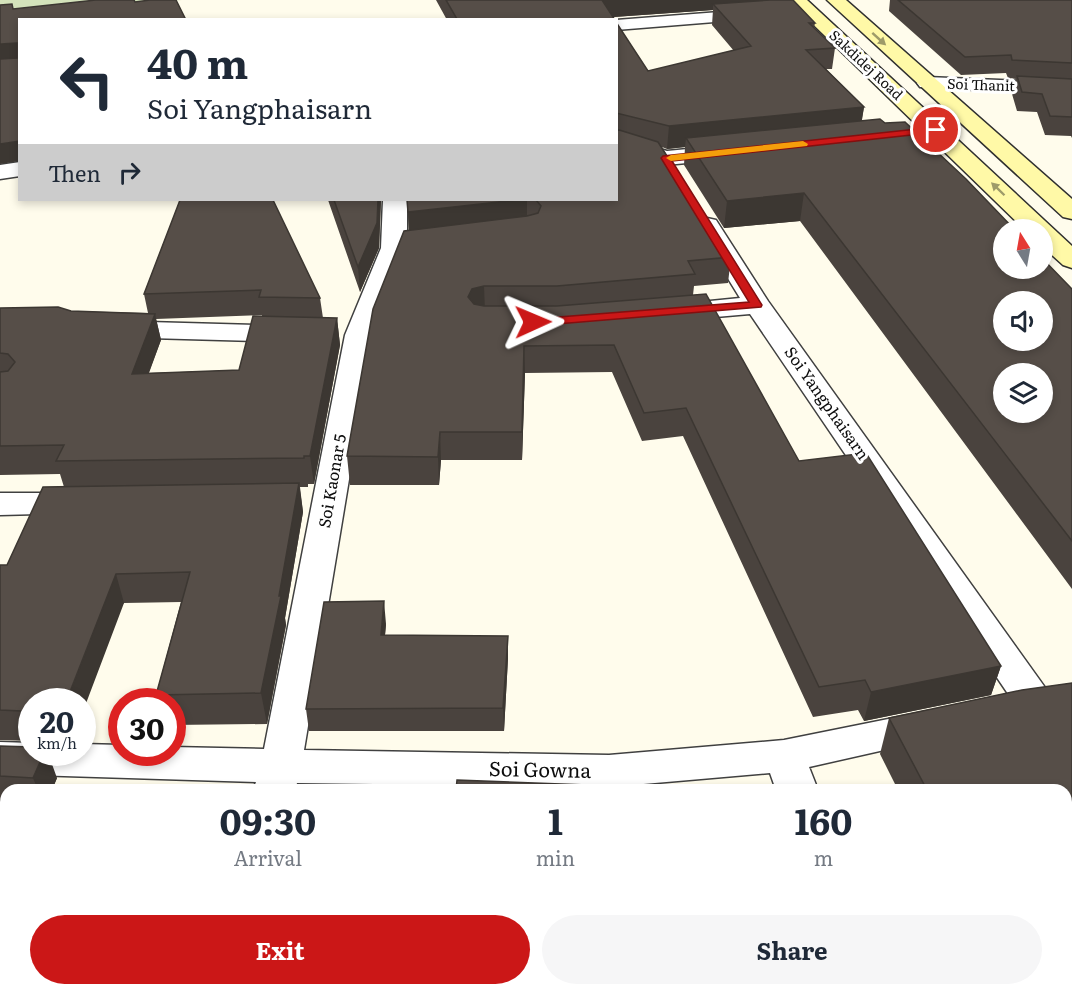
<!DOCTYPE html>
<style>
body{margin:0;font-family:Literata,serif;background:#f6f6f7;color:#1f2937;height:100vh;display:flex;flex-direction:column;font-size:22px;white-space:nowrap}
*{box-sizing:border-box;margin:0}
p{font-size:20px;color:#747a83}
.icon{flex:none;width:33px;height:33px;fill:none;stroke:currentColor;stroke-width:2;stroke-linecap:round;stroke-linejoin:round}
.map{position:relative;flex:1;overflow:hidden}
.details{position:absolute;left:0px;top:784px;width:1072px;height:212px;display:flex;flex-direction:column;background:#fff;border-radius:18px 18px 0 0;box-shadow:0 3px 9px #0003}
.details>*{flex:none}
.top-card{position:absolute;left:18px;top:18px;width:600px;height:183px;border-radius:0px;box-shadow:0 3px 9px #0003;background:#fff;color:#1f2937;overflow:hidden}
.needle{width:39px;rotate:349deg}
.controls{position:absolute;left:993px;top:219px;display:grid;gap:12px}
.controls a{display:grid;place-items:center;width:60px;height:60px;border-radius:50%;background:#fff;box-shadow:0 3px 9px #0003;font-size:30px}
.speed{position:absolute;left:18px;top:688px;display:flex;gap:12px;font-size:30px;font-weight:700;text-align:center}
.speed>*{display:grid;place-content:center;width:78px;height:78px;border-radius:50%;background:#fff;box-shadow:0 3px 9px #0003;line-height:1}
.speed small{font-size:15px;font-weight:400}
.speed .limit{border:9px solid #d22;background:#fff;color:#111}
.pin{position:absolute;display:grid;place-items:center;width:51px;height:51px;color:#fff;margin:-26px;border:3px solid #fff;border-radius:50%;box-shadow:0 2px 6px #0007}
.me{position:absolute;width:66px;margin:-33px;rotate:89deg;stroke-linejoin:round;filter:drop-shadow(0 0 4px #0008)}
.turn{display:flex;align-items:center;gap:21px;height:126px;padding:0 30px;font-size:27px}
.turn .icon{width:78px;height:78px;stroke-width:2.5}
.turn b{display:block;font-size:42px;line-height:51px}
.then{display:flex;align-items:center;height:57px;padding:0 30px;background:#0003;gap:12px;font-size:22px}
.eta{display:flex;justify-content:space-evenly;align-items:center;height:102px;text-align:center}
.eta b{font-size:36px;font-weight:700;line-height:42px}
.cta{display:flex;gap:12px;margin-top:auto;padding:12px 30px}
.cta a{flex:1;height:69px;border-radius:36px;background:#cb1717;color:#fff;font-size:24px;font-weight:700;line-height:69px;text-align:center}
.cta a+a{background:#f6f6f7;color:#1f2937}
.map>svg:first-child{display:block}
</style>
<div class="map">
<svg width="1072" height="995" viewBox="0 0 1072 995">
<rect width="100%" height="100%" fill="#fffcec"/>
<path fill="#d4e3bb" d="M 0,0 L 182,0 L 0,16 Z"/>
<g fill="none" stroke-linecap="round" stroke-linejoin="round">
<g stroke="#404040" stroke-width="3">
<path id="minor" d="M 758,9 L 764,10 L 767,14 L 764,18 L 616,30 L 616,20 Z
M 927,77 L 1072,83 L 1072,95 L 920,87 L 917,83 L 920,79 Z
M 616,137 L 667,151 L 729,145 L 737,147 L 740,152 L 737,157 L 729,159 L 666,165 L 616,150 Z
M 20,162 L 20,176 L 0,179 L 0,165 Z
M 383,200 L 407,200 L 407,248 L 373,335 L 304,750 L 609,755 L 784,740 L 928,711 L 942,715 L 948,726 L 942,737 L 809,767 L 818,790 L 776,790 L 770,773 L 609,787 L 297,783 L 295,790 L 253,790 L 256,782 L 0,774 L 0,742 L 32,743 L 32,753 L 82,753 L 82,744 L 122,745 L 122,753 L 172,753 L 172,747 L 264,749 L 345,335 L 381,248 Z
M 707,218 L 716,220 L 768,301 L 1049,693 L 1055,703 L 1049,713 L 1035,718 L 1021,713 L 750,314 L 670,321 L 660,319 L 656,313 L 660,307 L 670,305 L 740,298 L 695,225 L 698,220 Z
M 113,321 L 292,326 L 302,328 L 306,334 L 302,340 L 292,342 L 113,337 L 103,335 L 99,329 L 103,323 Z
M 0,493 L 79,493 L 91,496 L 96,503 L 91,510 L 79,513 L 0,515 Z
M 197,990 L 245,990 L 243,995 L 195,995 Z
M 597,990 L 645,990 L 646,995 L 598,995 Z
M 846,990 L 894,990 L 896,995 L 848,995 Z"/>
</g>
<g stroke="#2f2f2f" stroke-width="3">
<path id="secondary" d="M 788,0 L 807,0 L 1072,246 L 1072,268 L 1063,265 L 1042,246 L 1042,230 L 1025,230 Z
M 827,0 L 846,0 L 1072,199 L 1072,219 L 1063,217 Z"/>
</g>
<use href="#minor" fill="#fff" fill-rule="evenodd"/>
<use href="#secondary" fill="#fff9a7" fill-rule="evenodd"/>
</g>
<path fill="#4a433e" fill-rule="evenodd" d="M 436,0 L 793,0 L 815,23 L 814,28 L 835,48 L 832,69 L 826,69 L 864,107 L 862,120 L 1072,289 L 1072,589 L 800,221 L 724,228 L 684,165 L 685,147 L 667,149 L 662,147 L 731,257 L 728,283 L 694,286 L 693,295 L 799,461 L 1001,666 L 991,695 L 864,721 L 858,710 L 813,717 L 683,436 L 642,441 L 612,372 L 525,373 L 522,460 L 441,460 L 439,485 L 350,485 L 347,456 L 409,230 L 407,200 L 616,200 L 616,22 L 648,71 L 734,51 L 712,25 L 713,10 L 613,17 L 447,20 Z
M 890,0 L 1072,0 L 1072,138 L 1071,136 L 1045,135 L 1037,112 L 1017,111 L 1012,94 L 1016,79 L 1008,78 L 1006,73 L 961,75 L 889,11 Z
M 180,200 L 320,298 L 323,318 L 337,318 L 340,345 L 314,484 L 308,484 L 308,487 L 300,487 L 303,512 L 285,618 L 286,625 L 267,724 L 172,725 L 172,702 L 158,702 L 156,695 L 181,602 L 124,603 L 32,702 L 32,743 L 31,741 L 0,740 L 0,565 L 7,565 L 64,487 L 60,474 L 0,475 L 0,308 L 71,311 L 148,313 L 144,294 ZM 262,315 L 262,316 L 239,370 L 149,373 L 161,340 L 156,319 Z
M 328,200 L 381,200 L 379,248 L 360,292 Z
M 386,624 L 385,635 L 508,658 L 504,731 L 309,731 L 306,709 Z
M 1072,683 L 1072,995 L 982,995 L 980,990 L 1066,990 L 1066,790 L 898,790 L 880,754 L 889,718 L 1022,690 Z
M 0,746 L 57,778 L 52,790 L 6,790 L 6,806 L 0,806 Z
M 682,990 L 847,990 L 848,995 L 682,995 Z"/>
<path fill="#3c3732" d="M 601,0 L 777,0 L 713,4 L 713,10 L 600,18 Z
M 17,43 L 20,61 L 0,62 L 0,44 Z
M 864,107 L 860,129 L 686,138 L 685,147 L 667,149 L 669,126 Z
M 20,141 L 20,161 L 0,164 L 0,144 Z
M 804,193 L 800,221 L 724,228 L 727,201 Z
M 378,200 L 381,200 L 379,248 L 360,292 L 358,267 Z
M 516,200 L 527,200 L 527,223 L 409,236 L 408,212 Z
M 484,286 L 485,312 L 473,315 L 468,297 L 472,289 Z
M 155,314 L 161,340 L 138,401 L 132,374 Z
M 337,318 L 340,345 L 314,484 L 310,456 Z
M 524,346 L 525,373 L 522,460 L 522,432 Z
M 440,432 L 441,460 L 439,485 L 438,457 Z
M 299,483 L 303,512 L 285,618 L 286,625 L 267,724 L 261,693 Z
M 116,574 L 124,603 L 82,714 L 82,702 L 66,702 Z
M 384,601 L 386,624 L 383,657 L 381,635 Z
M 508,636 L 508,658 L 504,731 L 503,708 Z
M 1001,666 L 991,695 L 864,721 L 871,692 Z
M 44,753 L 48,753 L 57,778 L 52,790 L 38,790 L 33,778 Z"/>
<path fill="#564e48" stroke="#3c3732" stroke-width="1.5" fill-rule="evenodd" d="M 96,0 L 134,0 L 135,2 L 150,0 L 176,0 L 186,20 L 20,20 L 20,141 L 0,144 L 0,59 L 17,58 L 17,43 L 0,44 L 0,5 L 12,4 L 13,9 Z
M 446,0 L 602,0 L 615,20 L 453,20 L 457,19 Z
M 770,0 L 793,0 L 815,23 L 809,23 L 835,48 L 806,50 L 864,107 L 669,126 L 616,113 L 616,22 L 648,71 L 751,46 L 713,4 Z
M 898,0 L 1072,0 L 1072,63 L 1012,60 L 1011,55 L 965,57 Z
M 1017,76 L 1072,79 L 1072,117 L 1050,116 L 1042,94 L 1022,92 Z
M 880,119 L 885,123 L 905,122 L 966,179 L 1015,230 L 1004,230 L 1004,268 L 1042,268 L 1042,258 L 1072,289 L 1072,541 L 804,193 L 727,201 L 686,138 ZM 1004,302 L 1042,302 L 1042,340 L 1004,340 ZM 1004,374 L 1042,374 L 1042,412 L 1004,412 Z
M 616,129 L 658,142 L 731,257 L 688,261 L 695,274 L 557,286 L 484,286 L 472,289 L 468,297 L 474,304 L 484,306 L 557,306 L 706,294 L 799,461 L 866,453 L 1001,666 L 871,692 L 865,680 L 819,687 L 686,408 L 644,413 L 614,345 L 524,346 L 522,432 L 440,432 L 438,457 L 347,456 L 373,309 L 404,231 L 527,216 L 538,213 L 541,206 L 536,200 L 532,200 L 616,200 Z
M 180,200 L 273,200 L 320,298 L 259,297 L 261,290 L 144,294 Z
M 334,200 L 378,200 L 377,223 L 358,267 Z
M 407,200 L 516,200 L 408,212 Z
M 58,307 L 71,311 L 155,314 L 132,374 L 239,370 L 253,316 L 337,318 L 310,456 L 304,456 L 304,458 L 56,461 L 64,445 L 0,446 L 0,372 L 8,371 L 15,362 L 8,354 L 0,353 L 0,308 Z
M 299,483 L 279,596 L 281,596 L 261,693 L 156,695 L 190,572 L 116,574 L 66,702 L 32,702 L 32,721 L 23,721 L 21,711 L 0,710 L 0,565 L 7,565 L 43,487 Z
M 384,601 L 381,635 L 508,636 L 503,708 L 306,709 L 324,602 Z
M 1072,683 L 1072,995 L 1014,995 L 1012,990 L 1066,990 L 1066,790 L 927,790 L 889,718 L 1022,690 Z
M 0,746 L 32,747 L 32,753 L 44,753 L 33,778 L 0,776 Z
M 457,780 L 587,785 L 586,790 L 456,790 Z
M 685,990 L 847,990 L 848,995 L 685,995 Z"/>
<defs><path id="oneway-solid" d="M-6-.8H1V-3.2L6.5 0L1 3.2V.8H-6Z" transform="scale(1.5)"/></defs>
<g fill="#9e9b69">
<use href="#oneway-solid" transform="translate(879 39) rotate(42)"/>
<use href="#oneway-solid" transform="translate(998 189) rotate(-136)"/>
</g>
<path fill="#cb1717" stroke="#840f0f" stroke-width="1.5" d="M 936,127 L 940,130 L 939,132 L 672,161 L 762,305 L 761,307 L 533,326 L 527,322 L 533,319 L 749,302 L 661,158 L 663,156 Z"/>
<path fill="#f59e0b" d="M 803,141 L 808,144 L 807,146 L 671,161 L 666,158 L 671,155 Z"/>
<g text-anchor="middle" stroke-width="6" stroke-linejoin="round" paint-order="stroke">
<g font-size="14" fill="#0d0d0d" stroke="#fff">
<text transform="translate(866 65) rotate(43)" y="5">Sakdidej Road</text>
<text transform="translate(981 85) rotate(2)" y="5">Soi Thanit</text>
</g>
<g font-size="16" fill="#0d0d0d" stroke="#fff">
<text transform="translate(827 403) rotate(55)" y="6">Soi Yangphaisarn</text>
<text transform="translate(332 481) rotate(-80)" y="6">Soi Kaonar 5</text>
</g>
<g font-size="20" fill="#0d0d0d" stroke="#fff">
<text transform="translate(540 770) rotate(1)" y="7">Soi Gowna</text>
</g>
</g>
</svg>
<div class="controls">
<a><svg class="needle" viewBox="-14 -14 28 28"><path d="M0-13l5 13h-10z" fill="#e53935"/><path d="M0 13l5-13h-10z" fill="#747a83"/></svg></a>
<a><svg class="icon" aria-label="sound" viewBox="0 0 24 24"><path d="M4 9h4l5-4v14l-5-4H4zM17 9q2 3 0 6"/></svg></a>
<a><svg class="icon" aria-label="layers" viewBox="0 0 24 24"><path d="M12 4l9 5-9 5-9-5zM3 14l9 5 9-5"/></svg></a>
</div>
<div class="speed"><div>20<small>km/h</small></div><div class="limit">30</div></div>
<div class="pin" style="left:936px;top:130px;background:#d93025"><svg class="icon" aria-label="arrive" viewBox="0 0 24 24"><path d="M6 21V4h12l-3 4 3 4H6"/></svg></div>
<svg class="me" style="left:533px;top:322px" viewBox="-20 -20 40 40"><path d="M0-17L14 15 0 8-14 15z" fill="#cb1717" stroke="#fff" stroke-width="4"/></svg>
<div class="top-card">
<div class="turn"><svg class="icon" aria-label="left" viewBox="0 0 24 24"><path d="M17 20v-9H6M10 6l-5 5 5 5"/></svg><div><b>40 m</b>Soi Yangphaisarn</div></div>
<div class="then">Then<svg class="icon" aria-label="right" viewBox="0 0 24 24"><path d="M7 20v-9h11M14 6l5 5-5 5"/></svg></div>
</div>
<section class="details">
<div class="eta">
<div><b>09:30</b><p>Arrival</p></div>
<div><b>1</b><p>min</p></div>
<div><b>160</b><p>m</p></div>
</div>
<div class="cta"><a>Exit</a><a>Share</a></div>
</section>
</div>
